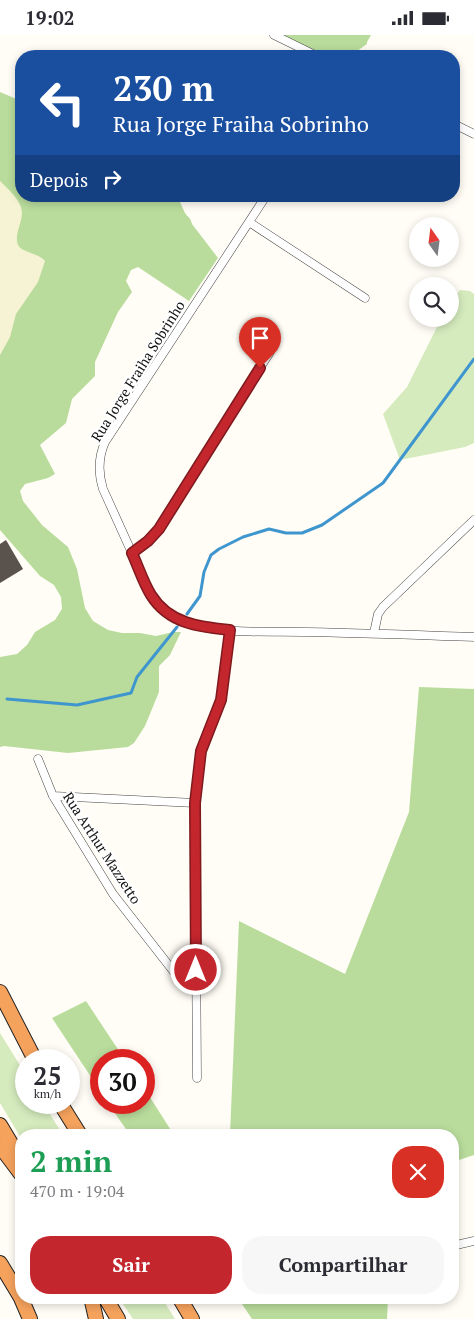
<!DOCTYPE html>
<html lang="pt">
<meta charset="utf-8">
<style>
body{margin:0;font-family:"PT Serif",serif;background:#f7f7f7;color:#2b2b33;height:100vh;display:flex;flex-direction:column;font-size:19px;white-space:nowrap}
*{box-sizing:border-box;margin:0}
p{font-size:16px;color:#7c7c81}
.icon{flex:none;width:28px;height:28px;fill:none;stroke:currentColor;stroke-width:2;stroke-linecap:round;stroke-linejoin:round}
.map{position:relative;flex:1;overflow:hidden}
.panel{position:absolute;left:15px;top:1094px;width:444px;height:175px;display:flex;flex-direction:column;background:#fff;border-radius:20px;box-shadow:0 2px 8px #0003}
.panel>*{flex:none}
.top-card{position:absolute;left:15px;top:15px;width:445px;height:152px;border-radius:20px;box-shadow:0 2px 8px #0003;background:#1a4fa0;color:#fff;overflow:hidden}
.needle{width:32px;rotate:346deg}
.fabs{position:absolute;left:409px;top:182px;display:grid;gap:10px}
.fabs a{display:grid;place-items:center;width:50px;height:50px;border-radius:50%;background:#fff;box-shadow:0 2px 8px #0003;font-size:25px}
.speed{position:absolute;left:15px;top:1014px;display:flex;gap:10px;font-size:25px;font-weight:700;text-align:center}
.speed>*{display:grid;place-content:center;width:65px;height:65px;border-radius:50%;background:#fff;box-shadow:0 2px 8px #0003;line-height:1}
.speed small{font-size:12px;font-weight:400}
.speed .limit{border:8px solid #d22;background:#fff;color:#111}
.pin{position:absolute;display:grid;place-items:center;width:42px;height:42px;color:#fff;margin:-51px -21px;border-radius:50% 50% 50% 0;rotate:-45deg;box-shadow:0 0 5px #0007}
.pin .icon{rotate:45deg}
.me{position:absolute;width:55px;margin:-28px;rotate:0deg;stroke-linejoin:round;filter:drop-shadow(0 0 4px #0008)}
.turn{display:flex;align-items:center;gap:18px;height:105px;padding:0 15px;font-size:22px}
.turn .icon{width:65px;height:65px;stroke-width:2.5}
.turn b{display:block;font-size:35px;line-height:42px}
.then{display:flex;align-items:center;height:48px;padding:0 15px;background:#0003;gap:10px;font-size:19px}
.round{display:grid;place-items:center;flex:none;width:52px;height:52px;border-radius:20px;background:#f7f7f7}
.headline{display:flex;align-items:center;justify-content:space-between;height:85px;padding:0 15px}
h1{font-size:30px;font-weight:700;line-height:38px;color:#1e9e55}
.button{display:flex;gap:10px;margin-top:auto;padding:10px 15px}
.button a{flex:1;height:58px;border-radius:20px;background:#c4262e;color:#fff;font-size:20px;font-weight:700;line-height:58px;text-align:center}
.button a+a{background:#f7f7f7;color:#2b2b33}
.status{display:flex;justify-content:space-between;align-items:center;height:35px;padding:0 25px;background:#fff;direction:ltr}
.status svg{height:14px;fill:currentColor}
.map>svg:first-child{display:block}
</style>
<div class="status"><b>19:02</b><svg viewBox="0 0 49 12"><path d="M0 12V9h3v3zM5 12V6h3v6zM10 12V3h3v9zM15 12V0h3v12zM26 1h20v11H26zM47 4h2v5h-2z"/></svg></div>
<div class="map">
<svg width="474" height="1284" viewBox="0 0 474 1284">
<rect width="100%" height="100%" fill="#fffdf5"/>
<path fill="#f6f3d4" d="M 0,141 L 46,190 L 53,245 L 0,337 Z"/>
<path fill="#d5ebbd" d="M 460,255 L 470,256 L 474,259 L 474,408 L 465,412 L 400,425 L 383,379 L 407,352 L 441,284 L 450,284 L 450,267 Z
M 0,998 L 26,1040 L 26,1068 L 43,1068 L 63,1100 L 21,1100 L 21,1103 L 0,1068 Z
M 119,1263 L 162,1263 L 175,1284 L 133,1284 Z"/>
<path fill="#b9dc9c" d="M 281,0 L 371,0 L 367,7 L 367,9 L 350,21 L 320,21 Z
M 0,57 L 21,66 L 21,161 L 177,161 C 180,166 183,174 185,178 C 188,183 190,181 192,189 L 218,223 L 189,266 L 138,232 L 131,235 L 126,246 L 132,257 L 118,277 L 95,327 L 95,341 L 72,364 L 66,388 L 40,410 L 55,439 L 48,443 L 25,449 L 20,456 L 23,466 L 42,490 L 68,512 L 77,534 L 85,573 L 93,586 L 108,595 L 122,598 L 140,598 L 156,601 L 173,597 L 181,597 L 170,620 L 159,631 L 159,657 L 145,691 L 134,708 L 128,712 L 68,718 L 4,711 L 0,712 L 0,622 L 17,619 L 27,610 L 35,597 L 55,585 L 62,574 L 61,562 L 54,550 L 40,541 L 0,495 L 0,320 L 10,302 L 16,279 L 38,247 L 45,226 C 39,218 22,218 18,210 C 14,200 22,188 22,178 C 22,166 8,154 0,146 Z
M 419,652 L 474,654 L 474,1120 L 453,1127 L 452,1100 L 230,1100 L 239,886 L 345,939 L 409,777 Z
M 86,966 L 125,1025 L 101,1025 L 101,1057 L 52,983 Z
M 144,1053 L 174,1100 L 130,1100 L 108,1068 L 144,1068 Z
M 238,1263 L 388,1263 L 387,1284 L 252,1284 Z"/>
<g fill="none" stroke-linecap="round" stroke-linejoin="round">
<path stroke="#3f96cf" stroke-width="3" d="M 187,579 L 200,561 L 204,537 L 211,520 L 219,514 L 243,502 L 269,494 L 286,498 L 302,498 L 322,490 L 383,448 L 474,324
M 7,664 L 77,670 L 131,658 L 137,642 L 177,592"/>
</g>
<path fill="#5a524d" d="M 6,505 L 23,534 L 0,548 L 0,509 Z"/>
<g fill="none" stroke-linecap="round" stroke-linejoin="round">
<g stroke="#444" stroke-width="9">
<path id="street" d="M 274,0 L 317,21
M 454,89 L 474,99
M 266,161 L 105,407 C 98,423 98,438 103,454 L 151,560 C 163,575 178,587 197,591 C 233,599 271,596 307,597 C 363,598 418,600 474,602
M 249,187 L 365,263
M 132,518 L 149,506 L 159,494 L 270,317
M 374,598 L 378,579 L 383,572 L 474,485
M 38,724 L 53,761 L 113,859 L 174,937 L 196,953
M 53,761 L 195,768
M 197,1043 L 195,768 L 201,716 L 221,665 L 230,595
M 452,1211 L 474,1206"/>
</g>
<g stroke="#222" stroke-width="16">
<path id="highway" d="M 0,957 L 35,1025
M 60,1068 L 80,1100
M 0,1090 L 21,1125
M 0,1111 L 21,1139
M 0,1228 L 21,1263 L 30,1284
M 91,1262 L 96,1284
M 105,1262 L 118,1284
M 179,1262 L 192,1284"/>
</g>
<use href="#street" stroke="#fff" stroke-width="8"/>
<use href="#highway" stroke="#f5a25d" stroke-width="14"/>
</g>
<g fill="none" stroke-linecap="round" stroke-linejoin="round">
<g stroke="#7f191e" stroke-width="12">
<path id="route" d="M 196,935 L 195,768 L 201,716 L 221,665 L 230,595 C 200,592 169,589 151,560 C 143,547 138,531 132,518 L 148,506 L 159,494 L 260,333"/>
</g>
<use href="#route" stroke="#c4262e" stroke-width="9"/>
</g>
<g text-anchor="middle" stroke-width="5" stroke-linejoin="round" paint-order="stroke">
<g font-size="14" fill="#111" stroke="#fff">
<text transform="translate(138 336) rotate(-58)" y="5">Rua Jorge Fraiha Sobrinho</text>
<text transform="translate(102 813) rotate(57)" y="5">Rua Arthur Mazzetto</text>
</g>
</g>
</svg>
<div class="fabs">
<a><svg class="needle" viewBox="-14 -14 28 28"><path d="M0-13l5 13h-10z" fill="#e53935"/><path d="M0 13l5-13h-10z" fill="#7c7c81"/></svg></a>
<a><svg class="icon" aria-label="search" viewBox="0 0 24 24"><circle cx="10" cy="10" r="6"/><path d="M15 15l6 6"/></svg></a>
</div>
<div class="speed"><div>25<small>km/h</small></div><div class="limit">30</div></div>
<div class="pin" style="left:260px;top:333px;background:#d93025"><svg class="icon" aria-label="arrive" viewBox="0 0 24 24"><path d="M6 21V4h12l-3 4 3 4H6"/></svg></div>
<svg class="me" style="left:196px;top:935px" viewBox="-20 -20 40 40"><circle r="17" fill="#c4262e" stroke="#fff" stroke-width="3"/><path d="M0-11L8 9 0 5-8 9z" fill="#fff"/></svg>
<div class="top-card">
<div class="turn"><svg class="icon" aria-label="left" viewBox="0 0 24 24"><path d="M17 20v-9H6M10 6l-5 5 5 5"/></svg><div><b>230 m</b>Rua Jorge Fraiha Sobrinho</div></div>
<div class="then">Depois<svg class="icon" aria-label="right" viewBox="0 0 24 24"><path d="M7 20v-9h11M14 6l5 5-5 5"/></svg></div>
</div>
<section class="panel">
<div class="headline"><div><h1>2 min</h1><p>470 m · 19:04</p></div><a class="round" style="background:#d93025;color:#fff"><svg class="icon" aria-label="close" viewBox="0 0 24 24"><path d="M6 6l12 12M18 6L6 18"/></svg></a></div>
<div class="button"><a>Sair</a><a>Compartilhar</a></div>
</section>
</div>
